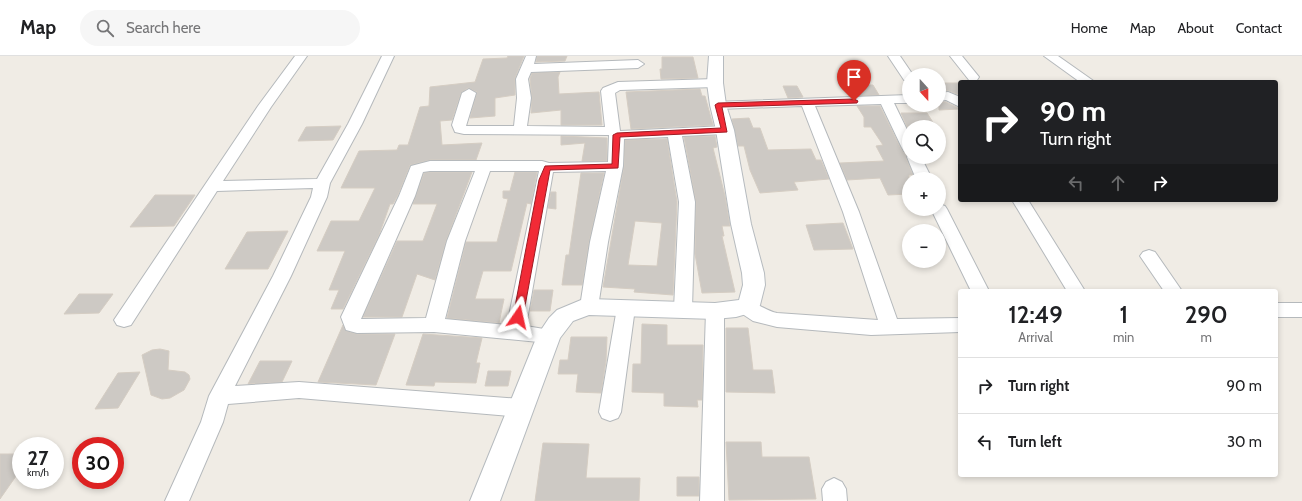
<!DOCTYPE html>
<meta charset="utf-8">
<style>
body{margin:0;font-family:Cabin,sans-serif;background:#f6f6f6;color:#202124;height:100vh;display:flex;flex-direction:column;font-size:15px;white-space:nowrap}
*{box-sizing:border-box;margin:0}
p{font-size:13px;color:#757577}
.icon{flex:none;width:22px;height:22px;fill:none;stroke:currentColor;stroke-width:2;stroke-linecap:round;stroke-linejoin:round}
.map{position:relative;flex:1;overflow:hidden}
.drawer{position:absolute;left:958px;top:233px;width:320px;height:188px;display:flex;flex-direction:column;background:#fff;border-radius:4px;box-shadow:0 2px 6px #0003}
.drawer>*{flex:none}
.banner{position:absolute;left:958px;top:24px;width:320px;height:122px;border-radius:4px;box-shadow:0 2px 6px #0003;background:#202124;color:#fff;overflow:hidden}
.needle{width:26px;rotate:159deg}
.controls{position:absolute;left:902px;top:12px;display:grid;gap:8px}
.controls a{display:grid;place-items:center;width:44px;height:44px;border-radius:50%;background:#fff;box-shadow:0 2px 6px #0003;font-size:20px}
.speed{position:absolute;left:12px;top:381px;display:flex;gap:8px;font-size:20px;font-weight:700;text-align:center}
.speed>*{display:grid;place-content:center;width:52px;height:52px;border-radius:50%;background:#fff;box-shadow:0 2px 6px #0003;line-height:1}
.speed small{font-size:10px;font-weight:400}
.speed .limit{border:6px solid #d22;background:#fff;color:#111}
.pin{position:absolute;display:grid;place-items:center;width:34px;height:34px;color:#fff;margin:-41px -17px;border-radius:50% 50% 50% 0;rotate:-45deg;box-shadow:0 0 4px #0007}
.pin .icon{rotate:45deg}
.me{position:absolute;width:44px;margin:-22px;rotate:11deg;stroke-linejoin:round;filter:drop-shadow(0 0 3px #0008)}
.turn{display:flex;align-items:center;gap:14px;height:84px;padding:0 16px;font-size:18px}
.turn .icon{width:52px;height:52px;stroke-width:2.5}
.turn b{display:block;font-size:28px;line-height:34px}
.lanes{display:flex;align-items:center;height:38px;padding:0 16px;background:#0003;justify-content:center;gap:20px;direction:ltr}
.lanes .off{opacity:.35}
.eta{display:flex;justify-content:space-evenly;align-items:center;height:68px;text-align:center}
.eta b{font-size:24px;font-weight:600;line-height:28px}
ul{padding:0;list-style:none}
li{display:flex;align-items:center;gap:12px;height:56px;padding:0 16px;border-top:1px solid #e0e0e0}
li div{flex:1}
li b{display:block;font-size:15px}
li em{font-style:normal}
header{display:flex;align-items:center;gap:24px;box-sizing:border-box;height:56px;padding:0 20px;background:#fff;border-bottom:1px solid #e0e0e0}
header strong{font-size:19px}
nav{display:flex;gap:22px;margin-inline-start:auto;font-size:14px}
.search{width:280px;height:36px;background:#f6f6f6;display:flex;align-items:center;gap:10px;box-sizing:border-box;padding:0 14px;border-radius:22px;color:#757577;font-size:15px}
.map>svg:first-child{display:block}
</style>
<header>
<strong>Map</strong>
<div class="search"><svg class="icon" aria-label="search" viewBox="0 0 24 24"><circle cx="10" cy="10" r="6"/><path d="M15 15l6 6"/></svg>Search here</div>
<nav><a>Home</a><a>Map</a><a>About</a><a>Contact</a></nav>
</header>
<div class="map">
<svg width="1302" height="445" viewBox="0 0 1302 445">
<rect width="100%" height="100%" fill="#f0ece5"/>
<path fill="#cdc9c4" stroke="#d5cdc3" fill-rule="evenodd" d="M 508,0 L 524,0 L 515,22 L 515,39 L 495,42 L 495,60 L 470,62 L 477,36 L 468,32 L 461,37 L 452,64 L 440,65 L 442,89 L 482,87 L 476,104 L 430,104 L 410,109 L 398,139 L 393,148 L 390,148 L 379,179 L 343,253 L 331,253 L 339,234 L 329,234 L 345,195 L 317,195 L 331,165 L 359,165 L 375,132 L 341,132 L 359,95 L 397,94 L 399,89 L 408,89 L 420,51 L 429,50 L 430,31 L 475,26 L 483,3 L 507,2 Z
M 537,0 L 567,0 L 565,5 L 536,6 Z
M 662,1 L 693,1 L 698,22 L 661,23 L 660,13 L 662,13 Z
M 560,16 L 558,21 L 559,38 L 599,36 L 602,69 L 561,69 L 561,54 L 531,57 L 532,42 L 530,23 L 532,17 Z
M 939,27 L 960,27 L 960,39 L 949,35 L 939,35 Z
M 844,29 L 873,29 L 879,39 L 850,40 Z
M 783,30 L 797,30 L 803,41 L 788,42 Z
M 700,33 L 702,40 L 705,40 L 713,69 L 631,73 L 626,36 Z
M 939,46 L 946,46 L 960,53 L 939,54 Z
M 857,50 L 880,50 L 901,93 L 904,96 L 908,97 L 906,102 L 913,119 L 909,119 L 909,138 L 888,139 L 880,122 L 847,124 L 840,107 L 884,105 L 876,90 L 883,89 L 871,71 L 864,71 L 864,61 Z
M 901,57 L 927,57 L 936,71 L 907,71 Z
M 749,62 L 753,72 L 760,72 L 768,94 L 811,93 L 816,104 L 821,104 L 829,123 L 794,126 L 798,134 L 760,137 L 750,114 L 744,90 L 738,90 L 732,63 Z
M 341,70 L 333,84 L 298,85 L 306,71 Z
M 561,80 L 607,82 L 607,105 L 582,105 L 585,87 L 561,89 Z
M 715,80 L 717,91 L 713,92 L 725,140 L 730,170 L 722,170 L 724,180 L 722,180 L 735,236 L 702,237 L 695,198 L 696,146 L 684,81 Z
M 667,83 L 677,146 L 673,239 L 634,236 L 635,233 L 603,231 L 624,110 L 625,84 ZM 635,165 L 662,167 L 657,210 L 628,209 Z
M 430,116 L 472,116 L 446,185 L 435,224 L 417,218 L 402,261 L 363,261 L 397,185 L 423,185 L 437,148 L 413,148 L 424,117 Z
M 515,116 L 537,116 L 531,148 L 527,147 L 511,215 L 483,215 L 475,243 L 504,243 L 499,267 L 447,262 L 466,186 L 497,186 L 508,143 L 503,142 L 503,135 L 510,135 Z
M 581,117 L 604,117 L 589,186 L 582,229 L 562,229 L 566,199 L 569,199 Z
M 551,136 L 556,136 L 556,153 L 548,152 Z
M 155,139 L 195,139 L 174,170 L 130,171 Z
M 843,167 L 853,193 L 814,194 L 806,169 Z
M 288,175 L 268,213 L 225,213 L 247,176 Z
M 534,234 L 553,234 L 550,255 L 530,255 Z
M 79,238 L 113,238 L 99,257 L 64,258 Z
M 642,268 L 667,269 L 667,289 L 703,289 L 702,344 L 697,344 L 698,351 L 664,350 L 664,337 L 632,336 L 633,308 L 641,308 Z
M 343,269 L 346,275 L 357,278 L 395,278 L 376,329 L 318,326 Z
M 726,272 L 748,272 L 753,314 L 772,314 L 775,337 L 726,336 Z
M 423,278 L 482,282 L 476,307 L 480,307 L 476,327 L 435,326 L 434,330 L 406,329 Z
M 571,281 L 607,281 L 606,305 L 601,337 L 576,336 L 578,318 L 558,318 L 560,304 L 568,304 Z
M 160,293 L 169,295 L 168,314 L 185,316 L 189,319 L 190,323 L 184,334 L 170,342 L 162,343 L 151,339 L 142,299 L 152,294 Z
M 260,305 L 292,305 L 282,326 L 248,328 Z
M 488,315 L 511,315 L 508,330 L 485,330 Z
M 140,316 L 118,352 L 95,353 L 118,317 Z
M 726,386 L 761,386 L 762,401 L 809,401 L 816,443 L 729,444 Z
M 543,387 L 589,388 L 586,422 L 640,422 L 639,445 L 535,445 Z
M 0,398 L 21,398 L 21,413 L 0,443 Z
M 677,421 L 699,421 L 699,440 L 677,440 Z"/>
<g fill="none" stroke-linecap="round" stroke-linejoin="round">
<g stroke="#b5b9bc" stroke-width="2">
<path id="minor" d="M 295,0 L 307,0 L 271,51 L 223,125 L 317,123 L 348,68 L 382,0 L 394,0 L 362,68 L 330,127 L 327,141 L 291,220 L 235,330 L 299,326 L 521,343 L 529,346 L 532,352 L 529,358 L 521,361 L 299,342 L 228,348 L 223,366 L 189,445 L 165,445 L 201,366 L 209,340 L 273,220 L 311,141 L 313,132 L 217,135 L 131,269 L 124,271 L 117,269 L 114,264 L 258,50 Z
M 526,0 L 536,0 L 534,8 L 638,4 L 644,8 L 638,12 L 531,16 L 528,23 L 531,42 L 527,70 L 605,71 L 601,35 L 603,32 L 618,26 L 715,23 L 721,27 L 715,31 L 620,34 L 615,37 L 620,75 L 725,70 L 730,71 L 732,74 L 730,77 L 725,78 L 682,80 L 695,146 L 692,253 L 690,258 L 683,260 L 676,258 L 674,253 L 679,146 L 668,81 L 624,83 L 623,110 L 608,186 L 598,251 L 596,256 L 589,258 L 582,256 L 580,251 L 590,186 L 606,115 L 553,116 L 526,270 L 556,275 L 559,280 L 556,285 L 549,287 L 434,276 L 357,277 L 346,274 L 341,261 L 399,140 L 411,110 L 430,105 L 542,105 L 549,107 L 608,106 L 609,79 L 464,78 L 455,76 L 452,69 L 462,37 L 469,33 L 476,37 L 466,70 L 514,70 L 517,42 L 516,23 ZM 430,115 L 475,115 L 447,185 L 426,262 L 361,263 L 415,140 L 423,116 ZM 490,115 L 539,115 L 507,269 L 445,263 L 465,185 Z
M 888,0 L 900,0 L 913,19 L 909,19 L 909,25 L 904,24 Z
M 950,0 L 962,0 L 979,21 L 977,24 L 969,24 Z
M 1044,0 L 1058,0 L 1095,26 L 1080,26 Z
M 948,36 L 960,41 L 960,51 L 946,44 L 939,45 L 939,37 Z
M 909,39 L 909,47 L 894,47 L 909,78 L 909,96 L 904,95 L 902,92 L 881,48 L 815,50 L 859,156 L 897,263 L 960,262 L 960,276 L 871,279 L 777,271 L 753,265 L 738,255 L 736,250 L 738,245 C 752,241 762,254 777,257 L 878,264 L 843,156 L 802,50 L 718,53 L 713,52 L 711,49 L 713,46 Z
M 909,98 L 909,101 L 921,101 L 932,123 L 916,123 L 907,101 Z
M 1012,144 L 1028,144 L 1085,235 L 1067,235 Z
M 939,148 L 945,150 L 947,153 L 989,235 L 971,235 L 931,153 L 939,153 Z
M 1149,194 L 1155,196 L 1182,235 L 1164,235 L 1140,200 L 1143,196 Z
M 626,245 L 633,247 L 635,252 L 621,356 L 618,362 L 610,365 L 602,362 L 599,356 L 617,252 L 619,247 Z
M 1276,247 L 1302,247 L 1302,261 L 1276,261 Z
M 715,248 L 722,250 L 724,255 L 724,445 L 700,445 L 706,255 L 708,250 Z
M 834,422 L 842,426 L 846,433 L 847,445 L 823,445 L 822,433 L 826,426 Z"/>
</g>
<g stroke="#b6bbbf" stroke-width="2">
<path id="secondary" d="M 709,0 L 723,0 L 723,27 L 726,49 L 734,74 L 751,168 L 764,217 L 765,229 L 760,249 L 757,255 L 736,261 L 715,263 L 589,259 L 573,265 L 560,282 L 500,445 L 470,445 L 537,280 L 549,262 L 557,254 L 581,244 L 589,243 L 715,247 L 739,244 L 743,229 L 742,217 L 731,168 L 716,74 L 710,49 L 707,27 Z"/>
</g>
<use href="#minor" fill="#fff" fill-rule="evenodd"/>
<use href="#secondary" fill="#fff" fill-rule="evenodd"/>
</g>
<path fill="#f12a36" stroke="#9d1b23" d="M 854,43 L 858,45 L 857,47 L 722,51 L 727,76 L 620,81 L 618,112 L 550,114 L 523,261 L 522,263 L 515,263 L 513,261 L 539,124 L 545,110 L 612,108 L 613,79 L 617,77 L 721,72 L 715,49 L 718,47 Z"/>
</svg>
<div class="controls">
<a><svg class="needle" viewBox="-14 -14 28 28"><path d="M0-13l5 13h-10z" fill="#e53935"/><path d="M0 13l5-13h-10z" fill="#757577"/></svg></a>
<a><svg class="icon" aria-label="search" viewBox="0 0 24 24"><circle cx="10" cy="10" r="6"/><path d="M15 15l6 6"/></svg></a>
<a>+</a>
<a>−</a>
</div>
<div class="speed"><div>27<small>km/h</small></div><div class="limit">30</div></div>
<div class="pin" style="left:854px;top:45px;background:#d93025"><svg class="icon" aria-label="arrive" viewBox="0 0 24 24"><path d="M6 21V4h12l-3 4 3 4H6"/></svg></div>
<svg class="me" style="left:518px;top:261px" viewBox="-20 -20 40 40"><path d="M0-17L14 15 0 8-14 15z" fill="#f12a36" stroke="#fff" stroke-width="4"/></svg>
<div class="banner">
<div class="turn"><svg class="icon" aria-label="right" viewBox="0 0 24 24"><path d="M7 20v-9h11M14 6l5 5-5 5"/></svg><div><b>90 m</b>Turn right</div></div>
<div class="lanes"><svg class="icon off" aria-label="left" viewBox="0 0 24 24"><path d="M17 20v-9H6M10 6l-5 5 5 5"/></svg><svg class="icon off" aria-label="ahead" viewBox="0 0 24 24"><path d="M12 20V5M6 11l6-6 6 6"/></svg><svg class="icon" aria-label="right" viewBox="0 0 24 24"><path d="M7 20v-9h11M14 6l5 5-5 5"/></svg></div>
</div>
<section class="drawer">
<div class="eta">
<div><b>12:49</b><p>Arrival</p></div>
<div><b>1</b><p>min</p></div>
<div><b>290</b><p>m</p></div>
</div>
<ul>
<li><svg class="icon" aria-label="right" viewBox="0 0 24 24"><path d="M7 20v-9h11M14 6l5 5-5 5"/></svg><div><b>Turn right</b></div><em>90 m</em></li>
<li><svg class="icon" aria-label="left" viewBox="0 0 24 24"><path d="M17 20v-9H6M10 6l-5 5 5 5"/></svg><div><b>Turn left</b></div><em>30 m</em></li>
</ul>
</section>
</div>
